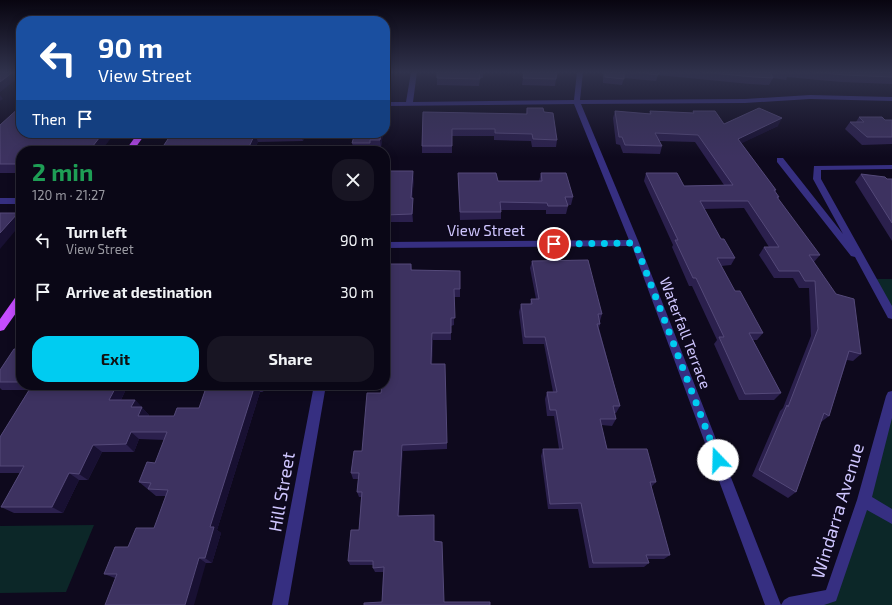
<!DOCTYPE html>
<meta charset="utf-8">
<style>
body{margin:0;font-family:"Exo 2",sans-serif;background:#181523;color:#f1f3f6;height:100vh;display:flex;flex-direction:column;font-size:15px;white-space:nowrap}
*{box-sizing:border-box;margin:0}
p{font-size:13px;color:#9999a1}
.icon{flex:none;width:22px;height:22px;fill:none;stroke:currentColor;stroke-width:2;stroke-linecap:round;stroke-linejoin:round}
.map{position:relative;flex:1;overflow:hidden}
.panel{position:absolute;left:16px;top:146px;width:374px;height:244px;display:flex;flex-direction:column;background:#0a0716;border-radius:16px;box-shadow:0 2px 10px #0003,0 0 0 1px #2a2835}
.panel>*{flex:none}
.banner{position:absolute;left:16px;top:16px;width:374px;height:122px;border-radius:16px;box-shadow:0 2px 10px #0003,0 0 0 1px #2a2835;background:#1a4fa0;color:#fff;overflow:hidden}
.pin{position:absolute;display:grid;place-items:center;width:34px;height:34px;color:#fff;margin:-17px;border:2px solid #fff;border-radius:50%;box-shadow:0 1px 4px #0007}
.me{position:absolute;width:44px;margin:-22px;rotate:339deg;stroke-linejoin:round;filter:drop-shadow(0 0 3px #0008)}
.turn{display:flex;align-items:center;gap:14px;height:84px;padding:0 16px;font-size:18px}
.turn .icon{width:52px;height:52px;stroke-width:2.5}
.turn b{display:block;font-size:28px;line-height:34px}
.then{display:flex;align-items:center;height:38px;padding:0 16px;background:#0003;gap:8px;font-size:15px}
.round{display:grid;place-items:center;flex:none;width:42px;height:42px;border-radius:16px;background:#181523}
.headline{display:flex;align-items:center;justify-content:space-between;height:68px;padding:0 16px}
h1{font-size:24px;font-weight:700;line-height:30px;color:#1e9e55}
.cta{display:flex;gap:8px;margin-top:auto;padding:8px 16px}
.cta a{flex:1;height:46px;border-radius:16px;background:#00ccf1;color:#111;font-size:16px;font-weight:700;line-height:46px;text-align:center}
.cta a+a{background:#181523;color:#f1f3f6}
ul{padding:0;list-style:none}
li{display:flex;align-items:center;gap:12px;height:52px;padding:0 16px}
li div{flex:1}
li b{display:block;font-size:15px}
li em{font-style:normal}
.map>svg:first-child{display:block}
</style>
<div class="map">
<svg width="892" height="605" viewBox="0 0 892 605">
<rect width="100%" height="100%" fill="#0e091d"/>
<path fill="#0c2728" d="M 873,279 L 892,279 L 892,315 Z
M 892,396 L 892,605 L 789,605 L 831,596 Z
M 94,525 L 66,592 L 0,593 L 0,526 Z"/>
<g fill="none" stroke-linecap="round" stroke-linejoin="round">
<path fill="#362f81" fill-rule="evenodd" d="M 411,72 L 417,72 L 413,102 L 574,100 L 577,72 L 583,72 L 580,100 L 745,99 L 810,95 L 892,97 L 892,101 L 810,99 L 745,103 L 581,104 L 639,243 L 781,605 L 765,605 L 632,246 L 385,248 L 385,242 L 629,240 L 574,104 L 385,106 L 385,102 L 406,102 Z
M 777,158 L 783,158 L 843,234 L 813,179 L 814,166 L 892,165 L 892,169 L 821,170 L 821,179 L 892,306 L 892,319 L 888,318 L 855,257 L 851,256 L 777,162 Z
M 0,198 L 21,198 L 21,204 L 0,204 Z
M 314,385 L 326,385 L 288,605 L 272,605 Z
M 892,391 L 892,418 L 872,497 L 892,509 L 892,524 L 867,510 L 836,601 L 824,605 L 781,605 L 784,600 L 789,597 L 826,590 L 857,500 L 886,396 L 888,392 Z"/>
<path fill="#c54dff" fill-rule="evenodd" d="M 138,133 L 146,133 L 133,151 L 125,151 Z
M 21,294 L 21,306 L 4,330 L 0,331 L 0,319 L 17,295 Z"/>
</g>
<path fill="#2b204d" d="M 385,72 L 391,72 L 389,84 L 386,84 L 385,88 Z
M 437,72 L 483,72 L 483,78 L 480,78 L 479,86 L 437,85 Z
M 557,72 L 555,86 L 522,85 L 523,78 Z
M 603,72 L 892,72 L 892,84 L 841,82 L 787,77 L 786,80 L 773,78 L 769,85 L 750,84 L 658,75 L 656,81 L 624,78 L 622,85 L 603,83 Z
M 527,108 L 544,112 L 557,140 L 556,147 L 532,147 L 531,141 L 494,140 L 494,136 L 452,136 L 452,153 L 422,153 L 422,146 L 423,112 L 526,114 Z
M 615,111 L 649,114 L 650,111 L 693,113 L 693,111 L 724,124 L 778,126 L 741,143 L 776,190 L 775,192 L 779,197 L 778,199 L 820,255 L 814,262 L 861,354 L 853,361 L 847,360 L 829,416 L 821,422 L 796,492 L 788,498 L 752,476 L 780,411 L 783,408 L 811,336 L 809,288 L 799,288 L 793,278 L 774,278 L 759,255 L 764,247 L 769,247 L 744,208 L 704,209 L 721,239 L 735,258 L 731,265 L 721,266 L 735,291 L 763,333 L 757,340 L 753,340 L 781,393 L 774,400 L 739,400 L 714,344 L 717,340 L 692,286 L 689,286 L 672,247 L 673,245 L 644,181 L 646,173 L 684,186 L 724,185 L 695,142 L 659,141 L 662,146 L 660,154 L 623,153 L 620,145 L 616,144 L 613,118 Z
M 859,117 L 885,120 L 892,120 L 892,144 L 862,145 L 845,129 L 850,122 L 856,122 Z
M 0,125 L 21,151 L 21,173 L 0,173 Z
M 172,133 L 306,133 L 303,141 L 258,142 L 253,151 L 160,151 Z
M 355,133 L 383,133 L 381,147 L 371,147 L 371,150 L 354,150 L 352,143 Z
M 385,171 L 414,179 L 412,198 L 413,198 L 413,222 L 385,222 Z
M 458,173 L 498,181 L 539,181 L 541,173 L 573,197 L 571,205 L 567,205 L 568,206 L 566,214 L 546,214 L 546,210 L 501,210 L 501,219 L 460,220 Z
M 861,174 L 887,179 L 892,179 L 892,241 L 855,182 Z
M 532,261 L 602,314 L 600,321 L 600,324 L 599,328 L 620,406 L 616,413 L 614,413 L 616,419 L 612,426 L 601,425 L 607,449 L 656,482 L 651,487 L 670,555 L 664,559 L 648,559 L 649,563 L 644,567 L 589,568 L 578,509 L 548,509 L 541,456 L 543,449 L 559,449 L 554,416 L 547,416 L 545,399 L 547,392 L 553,392 L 544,344 L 523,344 L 519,312 L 521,304 L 530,304 L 531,299 L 536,299 L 530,268 Z
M 411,264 L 412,270 L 460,271 L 460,297 L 454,297 L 454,325 L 451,326 L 451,340 L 433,340 L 432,364 L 447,443 L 447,449 L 403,451 L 382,602 L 383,572 L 375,572 L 373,568 L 373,565 L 350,565 L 348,561 L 359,530 L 361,497 L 359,497 L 357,492 L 358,479 L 353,479 L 351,473 L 362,451 L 381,393 Z
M 21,349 L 21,385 L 128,385 L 121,400 L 135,400 L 149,415 L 149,416 L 174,416 L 199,408 L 207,385 L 265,385 L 263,392 L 260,392 L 217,530 L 221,533 L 212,563 L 206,563 L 115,578 L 104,574 L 128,547 L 154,528 L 166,496 L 156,496 L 139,482 L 155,463 L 165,440 L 139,439 L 134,452 L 102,452 L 88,480 L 79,480 L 63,513 L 14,513 L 1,507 L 20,473 L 0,473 L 0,437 L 29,390 L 2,390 L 0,388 L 0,370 Z"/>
<path fill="#181032" d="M 13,72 L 21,72 L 21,76 L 0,92 L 0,82 Z
M 389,72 L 391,72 L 389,84 Z
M 0,95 L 3,99 L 0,101 Z
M 782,118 L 778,126 L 734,147 L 738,139 Z
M 103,133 L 115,133 L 101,151 L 89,151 Z
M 302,133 L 306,133 L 303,141 L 301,134 Z
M 381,133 L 383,133 L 381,147 L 380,140 Z
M 255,134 L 258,142 L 253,151 L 247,151 Z
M 413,171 L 414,179 L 412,206 L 411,198 Z
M 413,198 L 413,222 L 412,214 Z
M 18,213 L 21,217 L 21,224 L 0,249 L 0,233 Z
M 432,333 L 433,340 L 432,371 L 431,364 Z
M 117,385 L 128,385 L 117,408 L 109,400 Z
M 255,385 L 256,385 L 260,392 L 217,530 L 221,533 L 212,563 L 205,558 L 210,527 Z
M 259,385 L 265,385 L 263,392 Z
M 135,400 L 149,415 L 146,423 L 131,407 Z
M 131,432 L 139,439 L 134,452 L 126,444 Z
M 93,445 L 102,452 L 88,480 L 79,474 Z
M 402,445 L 403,451 L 399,521 L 398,516 Z
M 69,473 L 79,480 L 63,513 L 52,507 Z
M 199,558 L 206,563 L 194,605 L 185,605 Z"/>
<path fill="#3d3260" stroke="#544979" d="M 0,72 L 13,72 L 0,82 Z
M 385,72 L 389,72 L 389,77 L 385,77 L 385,79 Z
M 437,72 L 479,72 L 480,79 L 437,78 Z
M 524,72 L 557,72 L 556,79 L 523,78 Z
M 605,72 L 624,72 L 624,79 L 605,77 Z
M 636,72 L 659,72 L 658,75 Z
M 702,72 L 770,72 L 773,78 L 754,77 Z
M 814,72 L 892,72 L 892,77 L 845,75 Z
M 21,106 L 21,133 L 103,133 L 89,151 L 21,151 L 21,164 L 0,164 L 0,125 Z
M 527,108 L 543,108 L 544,112 L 553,113 L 557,140 L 533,139 L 532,134 L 495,133 L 495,129 L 452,129 L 452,146 L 422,146 L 423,112 L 527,114 Z
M 759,108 L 782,118 L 738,139 L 776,190 L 774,190 L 779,197 L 777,197 L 820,255 L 809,255 L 836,294 L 854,299 L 861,354 L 849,351 L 829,416 L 824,413 L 796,492 L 759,470 L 787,405 L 788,407 L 818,329 L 815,281 L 805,281 L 799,271 L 779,271 L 764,247 L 779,247 L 748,201 L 700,201 L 721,239 L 724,239 L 735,258 L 717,258 L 735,291 L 740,291 L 763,333 L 749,333 L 781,393 L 745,394 L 719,337 L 724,337 L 696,278 L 693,278 L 675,240 L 678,240 L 646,173 L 677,173 L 684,186 L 733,185 L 698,135 L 655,133 L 662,146 L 625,145 L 622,137 L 619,137 L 615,111 L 651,114 L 650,111 L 694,113 L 693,111 L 715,111 L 724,124 Z
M 859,117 L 882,117 L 885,120 L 892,120 L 892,137 L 867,137 L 850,122 L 864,122 Z
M 172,133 L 302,133 L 301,134 L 255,134 L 247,151 L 160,151 Z
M 355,133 L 381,133 L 380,140 L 370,140 L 370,143 L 352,143 Z
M 385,171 L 413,171 L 411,198 L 413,198 L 412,214 L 385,215 Z
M 458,173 L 496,173 L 498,181 L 542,181 L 541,173 L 566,173 L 573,197 L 565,197 L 568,206 L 548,206 L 547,203 L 500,202 L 501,212 L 460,212 Z
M 861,174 L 885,177 L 887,179 L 892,179 L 892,223 Z
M 0,213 L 18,213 L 0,233 Z
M 588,260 L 602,314 L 598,314 L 600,324 L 597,324 L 620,406 L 613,406 L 616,419 L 600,419 L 607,449 L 647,449 L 656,482 L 650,482 L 670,555 L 646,555 L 649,563 L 593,563 L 581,503 L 550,504 L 543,449 L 563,449 L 556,410 L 550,410 L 547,392 L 557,392 L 545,337 L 525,337 L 521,304 L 532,304 L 531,299 L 539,299 L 532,261 Z
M 385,264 L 411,264 L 411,270 L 460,271 L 460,289 L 454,289 L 455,318 L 451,318 L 451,333 L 432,333 L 431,364 L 445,364 L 447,443 L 402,445 L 398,516 L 434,515 L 434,541 L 442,542 L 444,602 L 490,602 L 490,605 L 364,605 L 364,603 L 382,602 L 384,567 L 373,568 L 373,561 L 348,561 L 351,530 L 359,530 L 362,492 L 357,492 L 359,473 L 351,473 L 354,451 L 362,451 L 367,393 L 381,393 L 382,385 L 385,385 Z
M 14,349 L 21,349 L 21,382 L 0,382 L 0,370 Z
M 27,385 L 117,385 L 109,400 L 135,400 L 131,407 L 142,407 L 138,416 L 174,416 L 177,408 L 199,408 L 207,385 L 255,385 L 210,527 L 214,527 L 205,558 L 199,558 L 185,605 L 105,605 L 117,574 L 104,574 L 115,547 L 128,547 L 136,528 L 154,528 L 168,490 L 148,489 L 151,483 L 139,482 L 147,462 L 155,463 L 167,432 L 131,432 L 126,444 L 93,445 L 79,474 L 69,473 L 52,507 L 1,507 L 24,466 L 0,466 L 0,437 L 31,387 L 26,387 Z"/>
<linearGradient id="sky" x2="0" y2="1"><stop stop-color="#080510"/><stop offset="0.46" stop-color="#30324c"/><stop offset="1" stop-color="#30324c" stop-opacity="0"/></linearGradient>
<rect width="892" height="157" fill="url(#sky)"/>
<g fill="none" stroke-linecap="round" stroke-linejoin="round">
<path stroke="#00ccf1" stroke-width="7" stroke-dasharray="0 12.6" d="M 554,244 L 635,243 L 718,460"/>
</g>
<g text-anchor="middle" stroke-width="3" stroke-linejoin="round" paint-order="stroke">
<g font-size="15" fill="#cfc6ff" stroke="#0e091d">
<text x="486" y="236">View Street</text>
<text transform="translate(685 333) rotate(69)" y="5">Waterfall Terrace</text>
</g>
<g font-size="18" fill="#cfc6ff" stroke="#0e091d">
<text transform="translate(282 492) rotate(-80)" y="6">Hill Street</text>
<text transform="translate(838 511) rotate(-73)" y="6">Windarra Avenue</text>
</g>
</g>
</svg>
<div class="pin" style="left:554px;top:244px;background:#d93025"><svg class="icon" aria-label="arrive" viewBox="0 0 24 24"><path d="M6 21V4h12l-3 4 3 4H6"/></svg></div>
<svg class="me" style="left:718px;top:460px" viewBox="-20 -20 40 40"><circle r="19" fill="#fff"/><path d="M0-13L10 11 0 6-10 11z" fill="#00ccf1"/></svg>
<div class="banner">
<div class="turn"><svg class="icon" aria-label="left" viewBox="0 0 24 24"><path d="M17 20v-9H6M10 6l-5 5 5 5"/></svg><div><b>90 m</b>View Street</div></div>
<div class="then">Then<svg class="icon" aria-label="arrive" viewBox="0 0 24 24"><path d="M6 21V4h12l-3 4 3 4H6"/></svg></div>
</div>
<section class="panel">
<div class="headline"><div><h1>2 min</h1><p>120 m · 21:27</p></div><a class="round"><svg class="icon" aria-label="close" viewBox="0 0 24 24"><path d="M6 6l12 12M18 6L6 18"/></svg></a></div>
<ul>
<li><svg class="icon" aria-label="left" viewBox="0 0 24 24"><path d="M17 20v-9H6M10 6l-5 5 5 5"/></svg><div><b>Turn left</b><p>View Street</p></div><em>90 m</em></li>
<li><svg class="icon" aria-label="arrive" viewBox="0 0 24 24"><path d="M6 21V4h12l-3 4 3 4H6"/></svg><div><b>Arrive at destination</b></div><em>30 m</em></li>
</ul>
<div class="cta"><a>Exit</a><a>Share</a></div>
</section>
</div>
